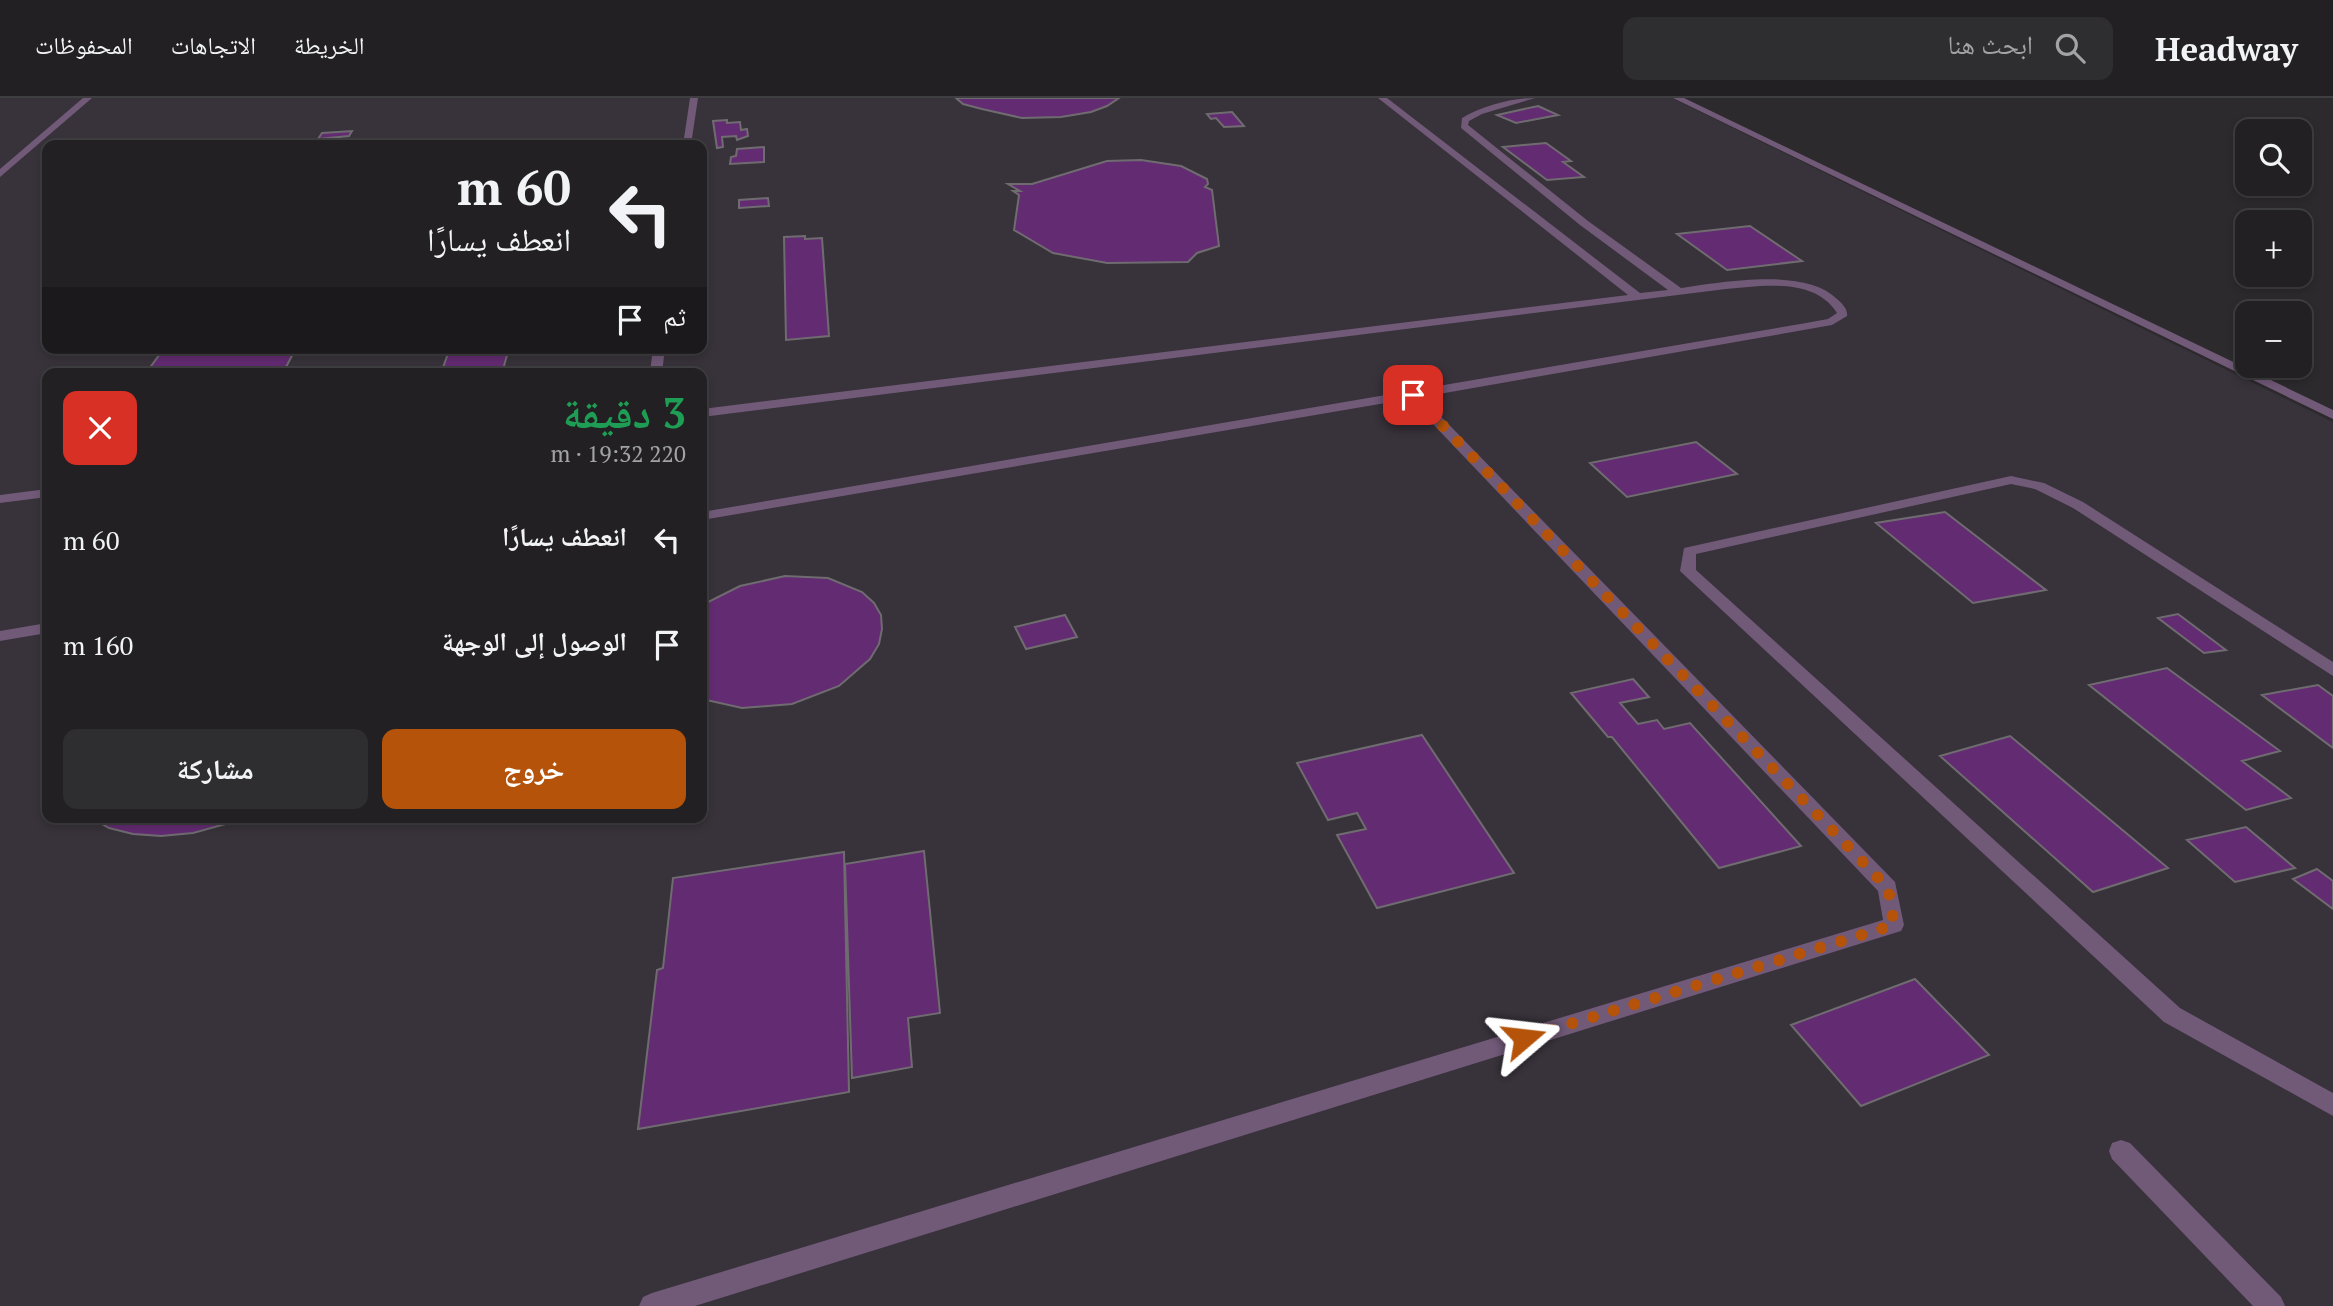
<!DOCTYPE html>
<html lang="ar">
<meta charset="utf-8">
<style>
body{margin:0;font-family:"PT Serif","Noto Naskh Arabic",serif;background:#2e2d2f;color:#f1f3f6;direction:rtl;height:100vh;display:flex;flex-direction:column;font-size:26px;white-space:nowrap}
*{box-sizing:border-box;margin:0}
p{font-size:23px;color:#a2a3a5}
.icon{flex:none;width:38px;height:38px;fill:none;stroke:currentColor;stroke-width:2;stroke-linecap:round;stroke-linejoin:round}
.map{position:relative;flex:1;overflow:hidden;direction:ltr}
.side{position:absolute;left:42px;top:270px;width:665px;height:455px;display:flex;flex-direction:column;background:#222022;border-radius:14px;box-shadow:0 4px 10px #0003,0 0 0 2px #3f3e40;direction:rtl}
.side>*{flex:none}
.hud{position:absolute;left:42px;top:42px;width:665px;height:214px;border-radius:14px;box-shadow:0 4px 10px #0003,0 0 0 2px #3f3e40;direction:rtl;background:#222022;color:#f1f3f6;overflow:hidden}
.controls{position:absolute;left:2235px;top:21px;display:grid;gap:14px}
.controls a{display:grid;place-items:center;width:77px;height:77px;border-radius:14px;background:#222022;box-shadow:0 4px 10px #0003,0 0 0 2px #3f3e40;font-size:35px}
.pin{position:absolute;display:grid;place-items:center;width:60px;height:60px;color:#fff;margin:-30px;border-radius:14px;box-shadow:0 4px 10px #0006}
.me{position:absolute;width:77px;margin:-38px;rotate:73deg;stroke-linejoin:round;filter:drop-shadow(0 0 5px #0008)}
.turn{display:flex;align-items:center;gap:24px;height:147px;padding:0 21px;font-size:32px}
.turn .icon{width:91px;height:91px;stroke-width:2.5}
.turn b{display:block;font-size:49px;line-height:60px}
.then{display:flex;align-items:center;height:66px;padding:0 21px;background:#0003;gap:14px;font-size:26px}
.round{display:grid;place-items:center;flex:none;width:74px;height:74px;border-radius:14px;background:#2e2d2f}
.headline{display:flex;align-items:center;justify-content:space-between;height:119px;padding:0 21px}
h1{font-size:42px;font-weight:800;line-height:52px;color:#1e9e55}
.action{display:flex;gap:14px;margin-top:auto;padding:14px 21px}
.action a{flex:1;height:80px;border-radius:14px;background:#b45309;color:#fff;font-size:28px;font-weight:800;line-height:80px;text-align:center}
.action a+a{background:#2e2d2f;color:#f1f3f6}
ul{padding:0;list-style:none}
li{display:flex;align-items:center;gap:21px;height:105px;padding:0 21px}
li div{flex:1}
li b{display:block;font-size:26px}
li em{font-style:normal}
header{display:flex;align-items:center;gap:42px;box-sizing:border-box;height:98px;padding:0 35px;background:#222022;border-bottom:2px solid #3f3e40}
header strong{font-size:33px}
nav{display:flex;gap:38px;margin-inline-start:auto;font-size:24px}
.search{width:490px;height:63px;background:#2e2d2f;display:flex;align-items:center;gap:18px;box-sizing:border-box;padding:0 24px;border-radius:14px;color:#a2a3a5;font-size:26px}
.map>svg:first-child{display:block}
</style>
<header>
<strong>Headway</strong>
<div class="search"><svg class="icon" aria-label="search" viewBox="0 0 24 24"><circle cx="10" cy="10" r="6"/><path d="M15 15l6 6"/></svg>ابحث هنا</div>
<nav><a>الخريطة</a><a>الاتجاهات</a><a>المحفوظات</a></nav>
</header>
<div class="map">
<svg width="2333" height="1208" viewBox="0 0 2333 1208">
<rect width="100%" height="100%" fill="#2d2a2e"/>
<path fill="#38323a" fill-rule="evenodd" d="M 0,0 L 1672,0 L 2333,324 L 2333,1208 L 0,1208 ZM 47,47 L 702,47 L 702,250 L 47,250 ZM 47,275 L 702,275 L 702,719 L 47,719 Z"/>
<path fill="#632b72" stroke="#6f6c70" stroke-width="2" d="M 956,0 L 1119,0 L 1107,8 L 1091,14 L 1061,19 L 1022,20 L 982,11 L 963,6 Z
M 1538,8 L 1558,17 L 1516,25 L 1497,17 Z
M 1232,14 L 1244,28 L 1224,29 L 1216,20 L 1211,21 L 1207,16 Z
M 727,22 L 727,25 L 740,24 L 741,32 L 747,31 L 748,38 L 737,42 L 736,38 L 722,39 L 723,49 L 717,50 L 713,23 Z
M 352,33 L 349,38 L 318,41 L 322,35 Z
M 1546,45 L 1571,63 L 1563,64 L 1584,79 L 1547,82 L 1503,49 Z
M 764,49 L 764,64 L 730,66 L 731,59 L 736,58 L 737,51 Z
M 1141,62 L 1181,68 L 1207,81 L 1208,86 L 1205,89 L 1212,92 L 1219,148 L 1197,155 L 1188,164 L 1107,165 L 1053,155 L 1014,132 L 1019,97 L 1013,93 L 1020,93 L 1008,86 L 1032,86 L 1107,63 Z
M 768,100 L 769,108 L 739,110 L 739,102 Z
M 1750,128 L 1802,163 L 1727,172 L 1677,136 Z
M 805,138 L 805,141 L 822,140 L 829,238 L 786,242 L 784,139 Z
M 216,250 L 296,250 L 285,271 L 245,275 L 146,275 L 160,256 Z
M 450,250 L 509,250 L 502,275 L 441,275 Z
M 1696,344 L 1737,376 L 1627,399 L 1590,365 Z
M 1945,414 L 2046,492 L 1973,505 L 1876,425 Z
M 785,478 L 828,480 L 862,494 L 874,505 L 881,517 L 882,531 L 879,546 L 870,561 L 839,588 L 792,606 L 742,610 L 702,601 L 702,507 L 740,488 Z
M 2178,516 L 2226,552 L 2204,555 L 2158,520 Z
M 1065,517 L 1077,539 L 1026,551 L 1015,529 Z
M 2167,570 L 2280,653 L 2242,663 L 2291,700 L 2246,712 L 2089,587 Z
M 1633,581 L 1649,599 L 1620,605 L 1638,626 L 1657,622 L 1664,631 L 1690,625 L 1801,748 L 1719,770 L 1612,639 L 1608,639 L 1571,595 Z
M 2318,587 L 2333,598 L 2333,650 L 2262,597 Z
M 1422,637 L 1514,775 L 1377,810 L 1337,737 L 1366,731 L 1357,715 L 1328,722 L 1297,665 Z
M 2010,638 L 2168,770 L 2093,794 L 1940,658 Z
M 90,719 L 251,719 L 193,735 L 161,738 L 133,736 L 109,730 Z
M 2246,729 L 2295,770 L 2235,784 L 2187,742 Z
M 924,753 L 940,915 L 908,920 L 912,969 L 852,980 L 845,766 Z
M 844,754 L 849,994 L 638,1031 L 657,872 L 663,870 L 673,780 Z
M 2317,771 L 2333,783 L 2333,811 L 2293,781 Z
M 1915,881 L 1989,957 L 1861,1008 L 1791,927 Z"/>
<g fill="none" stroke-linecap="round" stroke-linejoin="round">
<path fill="#715978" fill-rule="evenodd" d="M 83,0 L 92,0 L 0,79 L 0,71 Z
M 690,0 L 698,0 L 691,47 L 683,47 Z
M 1378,0 L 1387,0 L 1640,195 L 1668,192 L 1580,127 L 1461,30 L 1462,20 C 1483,8 1511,0 1535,0 L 1482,16 L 1469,23 L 1468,27 L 1588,123 L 1681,190 C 1722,184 1805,169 1837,201 C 1843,206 1848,212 1847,218 L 1832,227 L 1422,299 L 1895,784 L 1904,827 L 1901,833 L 695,1208 L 639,1208 L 643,1199 L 652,1195 L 1883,822 L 1878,793 L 1409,301 L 702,422 L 702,414 L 1806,225 L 1828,221 L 1837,215 C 1814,179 1762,188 1726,191 L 702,319 L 702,311 L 1628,197 Z
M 1673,0 L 1684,0 L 2333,312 L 2333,321 Z
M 653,250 L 665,250 L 662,275 L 650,275 Z
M 2011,378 L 2044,385 L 2083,404 L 2333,564 L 2333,578 L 2073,410 L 2035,391 L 2011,386 L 1696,456 L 1696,472 L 2180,910 L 2333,995 L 2333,1018 L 2164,924 L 1680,473 L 1684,450 Z
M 47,391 L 47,399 L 0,405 L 0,397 Z
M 47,525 L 47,535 L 0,543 L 0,533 Z
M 2121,1042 L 2130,1045 L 2281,1199 L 2285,1208 L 2253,1208 L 2112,1061 L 2109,1053 L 2112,1045 Z"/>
</g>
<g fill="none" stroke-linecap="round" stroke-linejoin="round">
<path stroke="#b45309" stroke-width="12" stroke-dasharray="0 21.6" d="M 1413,297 L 1888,790 L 1894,827 L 1524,940"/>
</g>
</svg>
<div class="controls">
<a><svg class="icon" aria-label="search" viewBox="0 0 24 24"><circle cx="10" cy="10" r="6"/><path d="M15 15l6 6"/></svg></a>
<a>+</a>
<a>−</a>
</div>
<div class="pin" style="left:1413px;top:297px;background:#d93025"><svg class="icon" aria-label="arrive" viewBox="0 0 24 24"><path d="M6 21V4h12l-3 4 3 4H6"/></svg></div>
<svg class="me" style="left:1524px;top:940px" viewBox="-20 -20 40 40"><path d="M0-17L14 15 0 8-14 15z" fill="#b45309" stroke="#fff" stroke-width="4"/></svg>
<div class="hud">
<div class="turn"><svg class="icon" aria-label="left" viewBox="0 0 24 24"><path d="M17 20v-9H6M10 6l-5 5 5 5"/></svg><div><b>60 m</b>انعطف يسارًا</div></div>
<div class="then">ثم<svg class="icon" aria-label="arrive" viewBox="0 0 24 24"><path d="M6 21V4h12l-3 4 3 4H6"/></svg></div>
</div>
<section class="side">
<div class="headline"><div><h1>3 دقيقة</h1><p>220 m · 19:32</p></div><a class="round" style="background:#d93025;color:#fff"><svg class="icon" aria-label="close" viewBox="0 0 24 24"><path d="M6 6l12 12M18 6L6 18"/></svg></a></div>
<ul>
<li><svg class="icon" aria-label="left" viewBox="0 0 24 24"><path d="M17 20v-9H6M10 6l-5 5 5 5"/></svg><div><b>انعطف يسارًا</b></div><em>60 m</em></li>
<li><svg class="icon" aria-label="arrive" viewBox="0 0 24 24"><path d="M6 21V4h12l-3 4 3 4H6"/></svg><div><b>الوصول إلى الوجهة</b></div><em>160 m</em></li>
</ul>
<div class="action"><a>خروج</a><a>مشاركة</a></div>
</section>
</div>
